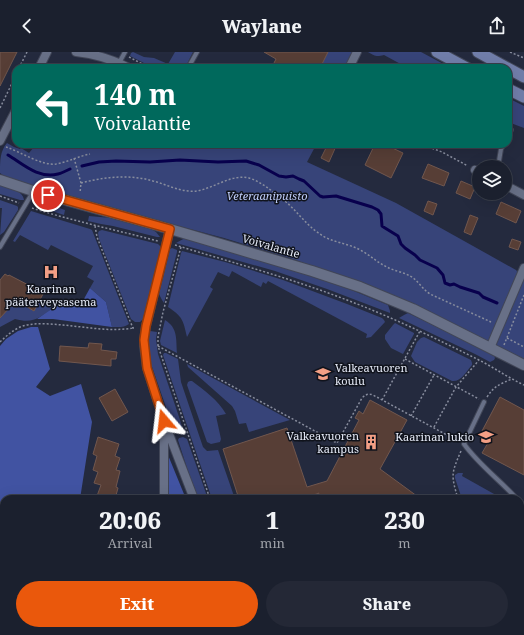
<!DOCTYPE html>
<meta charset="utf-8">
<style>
body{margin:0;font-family:"Noto Serif",serif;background:#242836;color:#f1f3f6;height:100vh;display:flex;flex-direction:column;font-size:15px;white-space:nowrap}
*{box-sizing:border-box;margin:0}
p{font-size:13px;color:#a0a3aa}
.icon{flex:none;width:22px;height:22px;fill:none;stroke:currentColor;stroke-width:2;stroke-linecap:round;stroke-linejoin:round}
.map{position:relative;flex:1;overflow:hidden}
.side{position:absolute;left:0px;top:443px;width:524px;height:140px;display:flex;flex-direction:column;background:#1b202e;border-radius:12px 12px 0 0;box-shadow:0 4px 16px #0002,0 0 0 1px #393e4a}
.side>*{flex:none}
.banner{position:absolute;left:12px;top:12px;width:500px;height:84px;border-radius:12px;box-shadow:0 4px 16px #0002,0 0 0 1px #393e4a;background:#00695c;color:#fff;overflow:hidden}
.buttons{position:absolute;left:472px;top:108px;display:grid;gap:8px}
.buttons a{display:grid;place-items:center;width:40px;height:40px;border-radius:50%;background:#1b202e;box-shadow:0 4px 16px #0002,0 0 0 1px #393e4a;font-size:20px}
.pin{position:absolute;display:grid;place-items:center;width:34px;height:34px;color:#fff;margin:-17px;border:2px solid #fff;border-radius:50%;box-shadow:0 1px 4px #0007}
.me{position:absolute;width:44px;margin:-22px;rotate:343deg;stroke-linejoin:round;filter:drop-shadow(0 0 3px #0008)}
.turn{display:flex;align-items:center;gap:14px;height:84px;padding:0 16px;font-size:18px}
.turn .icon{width:52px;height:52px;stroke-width:2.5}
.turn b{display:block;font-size:28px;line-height:34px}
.eta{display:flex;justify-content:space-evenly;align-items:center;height:68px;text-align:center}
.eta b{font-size:24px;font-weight:800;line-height:28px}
.primary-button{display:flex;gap:8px;margin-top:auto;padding:8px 16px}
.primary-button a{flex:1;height:46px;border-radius:24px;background:#ea580c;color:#fff;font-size:16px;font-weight:800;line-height:46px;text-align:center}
.primary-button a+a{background:#242836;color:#f1f3f6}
header{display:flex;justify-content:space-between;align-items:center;height:52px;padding:0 16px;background:#1b202e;font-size:18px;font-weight:800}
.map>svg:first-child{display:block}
</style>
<header><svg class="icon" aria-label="back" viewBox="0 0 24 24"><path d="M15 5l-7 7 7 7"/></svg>Waylane<svg class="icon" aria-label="share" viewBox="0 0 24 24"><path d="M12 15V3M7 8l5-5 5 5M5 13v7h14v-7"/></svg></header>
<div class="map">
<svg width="524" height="583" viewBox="0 0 524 583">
<rect width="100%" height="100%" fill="#242a3e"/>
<path fill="#374479" d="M 133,0 L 144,5 L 154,6 L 168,12 L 175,0 L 193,0 L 185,16 L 154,16 L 130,4 L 131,1 Z
M 328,0 L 353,0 L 344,16 L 320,16 Z
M 368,0 L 421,0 L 451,16 L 408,16 L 384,3 C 376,5 375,4 368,0 Z
M 508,46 L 524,54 L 524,76 L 508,70 Z
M 7,91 L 14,95 L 20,97 L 21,96 L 29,101 L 34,95 L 55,92 L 289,92 C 298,94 308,90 316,93 L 307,110 L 396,151 L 516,218 L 524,228 L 524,307 L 517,305 L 444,267 L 342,225 L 290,206 L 224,186 L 51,140 L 7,126 L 0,121 C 0,109 0,99 7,91 Z
M 0,133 C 8,136 23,138 24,148 L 20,148 L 0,142 Z
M 0,148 L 17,154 L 18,155 L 18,158 L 4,180 L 0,183 L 2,156 L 0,156 Z
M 42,148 C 51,149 57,156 65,158 L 64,163 L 37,154 L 35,152 L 38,149 Z
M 31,159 L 90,177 L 92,178 L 129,272 C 124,276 118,275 112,275 L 106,250 L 90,236 L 94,229 L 87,225 L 93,214 L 51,193 L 48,198 L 20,183 L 15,190 L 13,189 Z
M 89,164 L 111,166 L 151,177 L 156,180 L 160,185 L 157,185 L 113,174 L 101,172 L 88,169 Z
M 102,178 L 158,192 L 160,194 L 161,197 L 143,267 L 140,270 L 135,270 L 131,267 L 99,187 L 98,181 L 99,179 Z
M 185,186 L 332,230 L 388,253 L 390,259 L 390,261 L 327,237 L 275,219 L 176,191 Z
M 172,196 L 177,198 L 177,200 L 164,251 L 162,248 L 159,242 L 170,197 Z
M 182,199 L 225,210 L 283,228 L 347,252 L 382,266 L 384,268 L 385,270 L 371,285 L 366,286 L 367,282 L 268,229 L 266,232 L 263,230 L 261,235 L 232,219 L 229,225 L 218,220 L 210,235 L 213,237 L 187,285 C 183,268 183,265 168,255 L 181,201 Z
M 39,248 L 53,256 C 39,266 33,272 15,267 L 0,275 L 0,266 L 10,253 L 16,255 L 24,253 L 34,258 Z
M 408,261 L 473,292 L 494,304 L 495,306 L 494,308 L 490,310 L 475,302 L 399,266 L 404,263 Z
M 165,268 C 178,276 176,287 177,301 L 161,293 L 160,289 Z
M 395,271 L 414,281 L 414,282 L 403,302 L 391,296 L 385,287 L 385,283 L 393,273 Z
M 150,279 L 157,280 L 156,287 L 158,302 L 183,377 C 183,380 178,381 175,381 L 151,312 L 148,299 L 148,290 Z
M 424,285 L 471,308 L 472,311 L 472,313 C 466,320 461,330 452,329 L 415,310 L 411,304 L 417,290 L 421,286 Z
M 164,301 L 166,301 L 178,307 L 181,330 L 203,395 L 207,399 L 218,398 L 235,447 L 212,447 L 163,303 Z
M 187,312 L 290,368 L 249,380 L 246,371 L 239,372 L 235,359 L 232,354 L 188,315 Z
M 190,329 L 192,329 C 204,338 218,348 226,362 L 216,364 L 221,387 L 220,390 L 211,392 L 207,390 L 187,333 L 188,330 Z
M 183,385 L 187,387 L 208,447 L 197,447 L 178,388 L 179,386 Z
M 458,421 L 463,421 L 462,424 L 503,447 L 462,447 L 455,426 L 455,423 Z
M 520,462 L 524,469 L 524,535 L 520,538 Z"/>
<path fill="#4153a2" d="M 90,236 L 106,250 L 112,275 L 53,267 L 37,267 L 53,256 L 57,248 L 64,247 L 80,254 Z
M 31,275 L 38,275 L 50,317 L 36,335 L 50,344 L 81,332 L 92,370 L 80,447 L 4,447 L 4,579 L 226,579 L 227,583 L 0,583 L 0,294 L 6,287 L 18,279 Z
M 168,403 L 186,447 L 169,447 Z"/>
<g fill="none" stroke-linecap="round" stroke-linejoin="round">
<path stroke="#08004d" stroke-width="3" d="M 8,103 C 23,112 38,127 58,122 C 62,121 66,119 70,117
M 82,114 L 99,110 L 116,109 L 150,110 L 180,108 L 218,110 L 246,109 L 259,113 L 279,124 L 286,125 L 293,124 L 299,127 L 304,129 L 320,144 L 323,145 L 336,144 L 372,155 L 378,158 L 381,162 L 382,174 L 385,176 L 398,184 L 401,192 L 405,196 L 415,203 L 420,208 L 437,216 L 443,223 L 445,231 L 450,233 L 454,232 L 460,235 L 479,241 L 483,245 L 497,251"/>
</g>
<path fill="#573e36" stroke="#71574e" d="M 0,0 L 17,0 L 0,34 Z
M 264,0 L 328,0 L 320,16 L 278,16 L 273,13 L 276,7 Z
M 328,92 L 337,92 L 329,110 L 321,106 Z
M 375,92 L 384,92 L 403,101 L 391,126 L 365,113 Z
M 428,112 L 449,121 L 444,134 L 422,126 Z
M 461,129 L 475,135 L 470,147 L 456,141 Z
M 428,149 L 437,152 L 433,163 L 424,159 Z
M 501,150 L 521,159 L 516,171 L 496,162 Z
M 470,163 L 478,166 L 471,183 L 464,180 Z
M 512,187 L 521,190 L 518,198 L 509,195 Z
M 5,222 L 8,224 L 9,223 L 40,239 L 39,240 L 43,242 L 34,259 L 24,253 L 16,255 L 11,254 L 0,266 L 0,228 Z
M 89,291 L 102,292 L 101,298 L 117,300 L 116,307 L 111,307 L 111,314 L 59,309 L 60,294 L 88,296 Z
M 115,337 L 128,360 L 112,369 L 99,346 Z
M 500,345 L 524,358 L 524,423 L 482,401 L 492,384 L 482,379 Z
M 370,348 L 407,368 L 380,417 L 421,447 L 316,447 L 319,441 L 303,447 L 239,447 L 223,397 L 287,376 L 307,435 L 327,429 L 359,368 L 355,366 L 359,359 L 363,362 Z
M 98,385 L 119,392 L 115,404 L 120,406 L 116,418 L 120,419 L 116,435 L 118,436 L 115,447 L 101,447 L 101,445 L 97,444 L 101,433 L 94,431 L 98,420 L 93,418 L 97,404 L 93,402 Z"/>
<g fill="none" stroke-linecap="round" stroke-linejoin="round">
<g stroke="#414657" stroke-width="6">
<path id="service" d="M 119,11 L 125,0
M 188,16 L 197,0
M 508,84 L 511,78
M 460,92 L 461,92
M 498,115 L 501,97 L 504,92
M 0,195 L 33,140
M 484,350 L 464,392 C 479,413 500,428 517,447
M 520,450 L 524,455"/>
</g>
<g stroke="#414657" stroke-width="10">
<path id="minor" d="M 76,0 C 95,2 112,7 129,16
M 39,16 L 47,0
M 349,16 L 357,0
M 0,89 L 16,58
M 475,118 L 479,120
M 505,133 L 524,143
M 170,177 L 146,274 L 144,288 L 144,294 L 147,316 L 164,369 L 194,447
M 490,296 L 524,216
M 164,374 L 164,447
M 235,579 L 236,583
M 143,583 L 144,579"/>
</g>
<g stroke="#414657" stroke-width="12">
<path id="tertiary" d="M 0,128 L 33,139 L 170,177 L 312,219 L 360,235 L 413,257 L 524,313"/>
</g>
<g stroke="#414657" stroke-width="13">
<path id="secondary" d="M 437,0 L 467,16
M 478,0 L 524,25
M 508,37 L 524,45"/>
</g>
<path stroke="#888d9e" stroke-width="1.5" stroke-dasharray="2 2" stroke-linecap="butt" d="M 510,0 L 524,6
M 129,5 L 150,16
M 19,16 L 27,0
M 0,56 L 16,23
M 421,92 L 442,100 L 468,114
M 6,95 C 21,100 42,114 56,112 C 68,110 79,104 90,102
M 74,106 L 81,131 L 80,141
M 81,131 C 104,125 130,122 153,129 C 165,132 176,138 188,139 C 208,142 228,121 249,126 C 256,128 262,132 268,136 C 273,140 279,144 285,149 C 297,159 306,173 320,182 C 332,191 349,191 362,199 C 371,204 378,211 387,215 C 394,219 403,220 410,224 C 418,228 422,237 430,242 L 491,270
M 0,144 L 19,151
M 32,156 C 73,169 116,178 158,189
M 95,174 L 97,185 L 130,269 L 133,276 L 134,276
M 175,193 C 234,211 294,227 352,250 C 396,267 439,288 481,309 C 496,317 509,326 524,333
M 181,195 L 163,260 L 158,285 L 158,294 L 210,447
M 507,286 L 524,295
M 0,290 C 6,284 12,279 20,275 C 33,270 49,272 63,273 C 86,275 110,280 133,276
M 504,293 L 524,243
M 158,294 L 337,391 L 362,346 C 365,343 368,341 373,343 L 458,389
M 405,307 L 479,347
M 487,345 C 494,334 500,332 512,327
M 382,348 L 420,279
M 411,364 L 434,323
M 434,375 L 456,335 L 479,308
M 458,447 C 451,423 451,422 461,399
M 520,541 L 524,541
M 520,549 L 524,544
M 254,579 L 255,583
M 467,579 L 469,583
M 444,583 L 447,579
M 484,583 L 489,579"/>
<use href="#service" stroke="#687087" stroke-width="4"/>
<use href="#minor" stroke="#687087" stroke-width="8"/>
<use href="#tertiary" stroke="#687087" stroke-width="10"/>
<use href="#secondary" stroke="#717eaa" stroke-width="11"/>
</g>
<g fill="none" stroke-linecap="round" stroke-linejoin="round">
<g stroke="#983908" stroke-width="10">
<path id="route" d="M 48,143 L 170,177 L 146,274 L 144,288 L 147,316 L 164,369"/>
</g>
<use href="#route" stroke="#ea580c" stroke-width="7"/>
</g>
<defs>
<g id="hospital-bare" transform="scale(1.2)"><path d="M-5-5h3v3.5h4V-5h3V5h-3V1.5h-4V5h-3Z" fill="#f39f85" stroke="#10131c" stroke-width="2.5" paint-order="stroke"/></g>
<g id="school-bare" transform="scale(1.2)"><path d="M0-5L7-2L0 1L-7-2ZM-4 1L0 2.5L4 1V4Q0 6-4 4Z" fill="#f39f85" stroke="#10131c" stroke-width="2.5" paint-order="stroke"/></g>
<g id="building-bare" transform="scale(1.2)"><path d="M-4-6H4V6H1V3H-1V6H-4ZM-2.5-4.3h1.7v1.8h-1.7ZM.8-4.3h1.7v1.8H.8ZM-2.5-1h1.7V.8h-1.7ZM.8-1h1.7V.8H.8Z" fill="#f39f85" stroke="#10131c" stroke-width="2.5" paint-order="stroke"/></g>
</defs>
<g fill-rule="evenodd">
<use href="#hospital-bare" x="51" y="220"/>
<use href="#school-bare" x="323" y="322"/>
<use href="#school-bare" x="486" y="385"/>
<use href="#building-bare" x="371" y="390"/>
</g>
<g text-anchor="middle" stroke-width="3" stroke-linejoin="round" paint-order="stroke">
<g font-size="11" font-style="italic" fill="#c0cefa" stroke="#10131c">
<text x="267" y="148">Veteraanipuisto</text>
</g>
<g font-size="11" fill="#e6ebf8" stroke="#10131c">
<text transform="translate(271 194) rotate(16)" y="4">Voivalantie</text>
</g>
<g font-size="11" fill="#e6ebf8" stroke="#10131c" text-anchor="end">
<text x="51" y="241" text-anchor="middle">Kaarinan<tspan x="51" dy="13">pääterveysasema</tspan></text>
<text x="335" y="320" text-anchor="start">Valkeavuoren<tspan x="335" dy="13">koulu</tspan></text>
<text x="359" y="388">Valkeavuoren<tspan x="359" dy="13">kampus</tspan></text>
<text x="474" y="389">Kaarinan lukio</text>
</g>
</g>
</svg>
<div class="buttons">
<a><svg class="icon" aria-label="layers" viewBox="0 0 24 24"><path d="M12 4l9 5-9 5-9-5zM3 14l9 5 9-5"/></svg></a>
</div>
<div class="pin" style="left:48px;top:143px;background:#d93025"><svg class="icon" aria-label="arrive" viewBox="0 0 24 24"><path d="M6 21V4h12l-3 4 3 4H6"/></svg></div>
<svg class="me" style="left:164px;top:369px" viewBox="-20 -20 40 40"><path d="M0-17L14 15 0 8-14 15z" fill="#ea580c" stroke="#fff" stroke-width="4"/></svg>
<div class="banner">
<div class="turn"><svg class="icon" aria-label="left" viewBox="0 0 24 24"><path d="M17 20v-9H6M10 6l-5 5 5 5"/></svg><div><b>140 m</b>Voivalantie</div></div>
</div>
<section class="side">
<div class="eta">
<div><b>20:06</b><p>Arrival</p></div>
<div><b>1</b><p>min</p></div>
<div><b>230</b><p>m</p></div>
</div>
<div class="primary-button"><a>Exit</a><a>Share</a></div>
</section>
</div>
